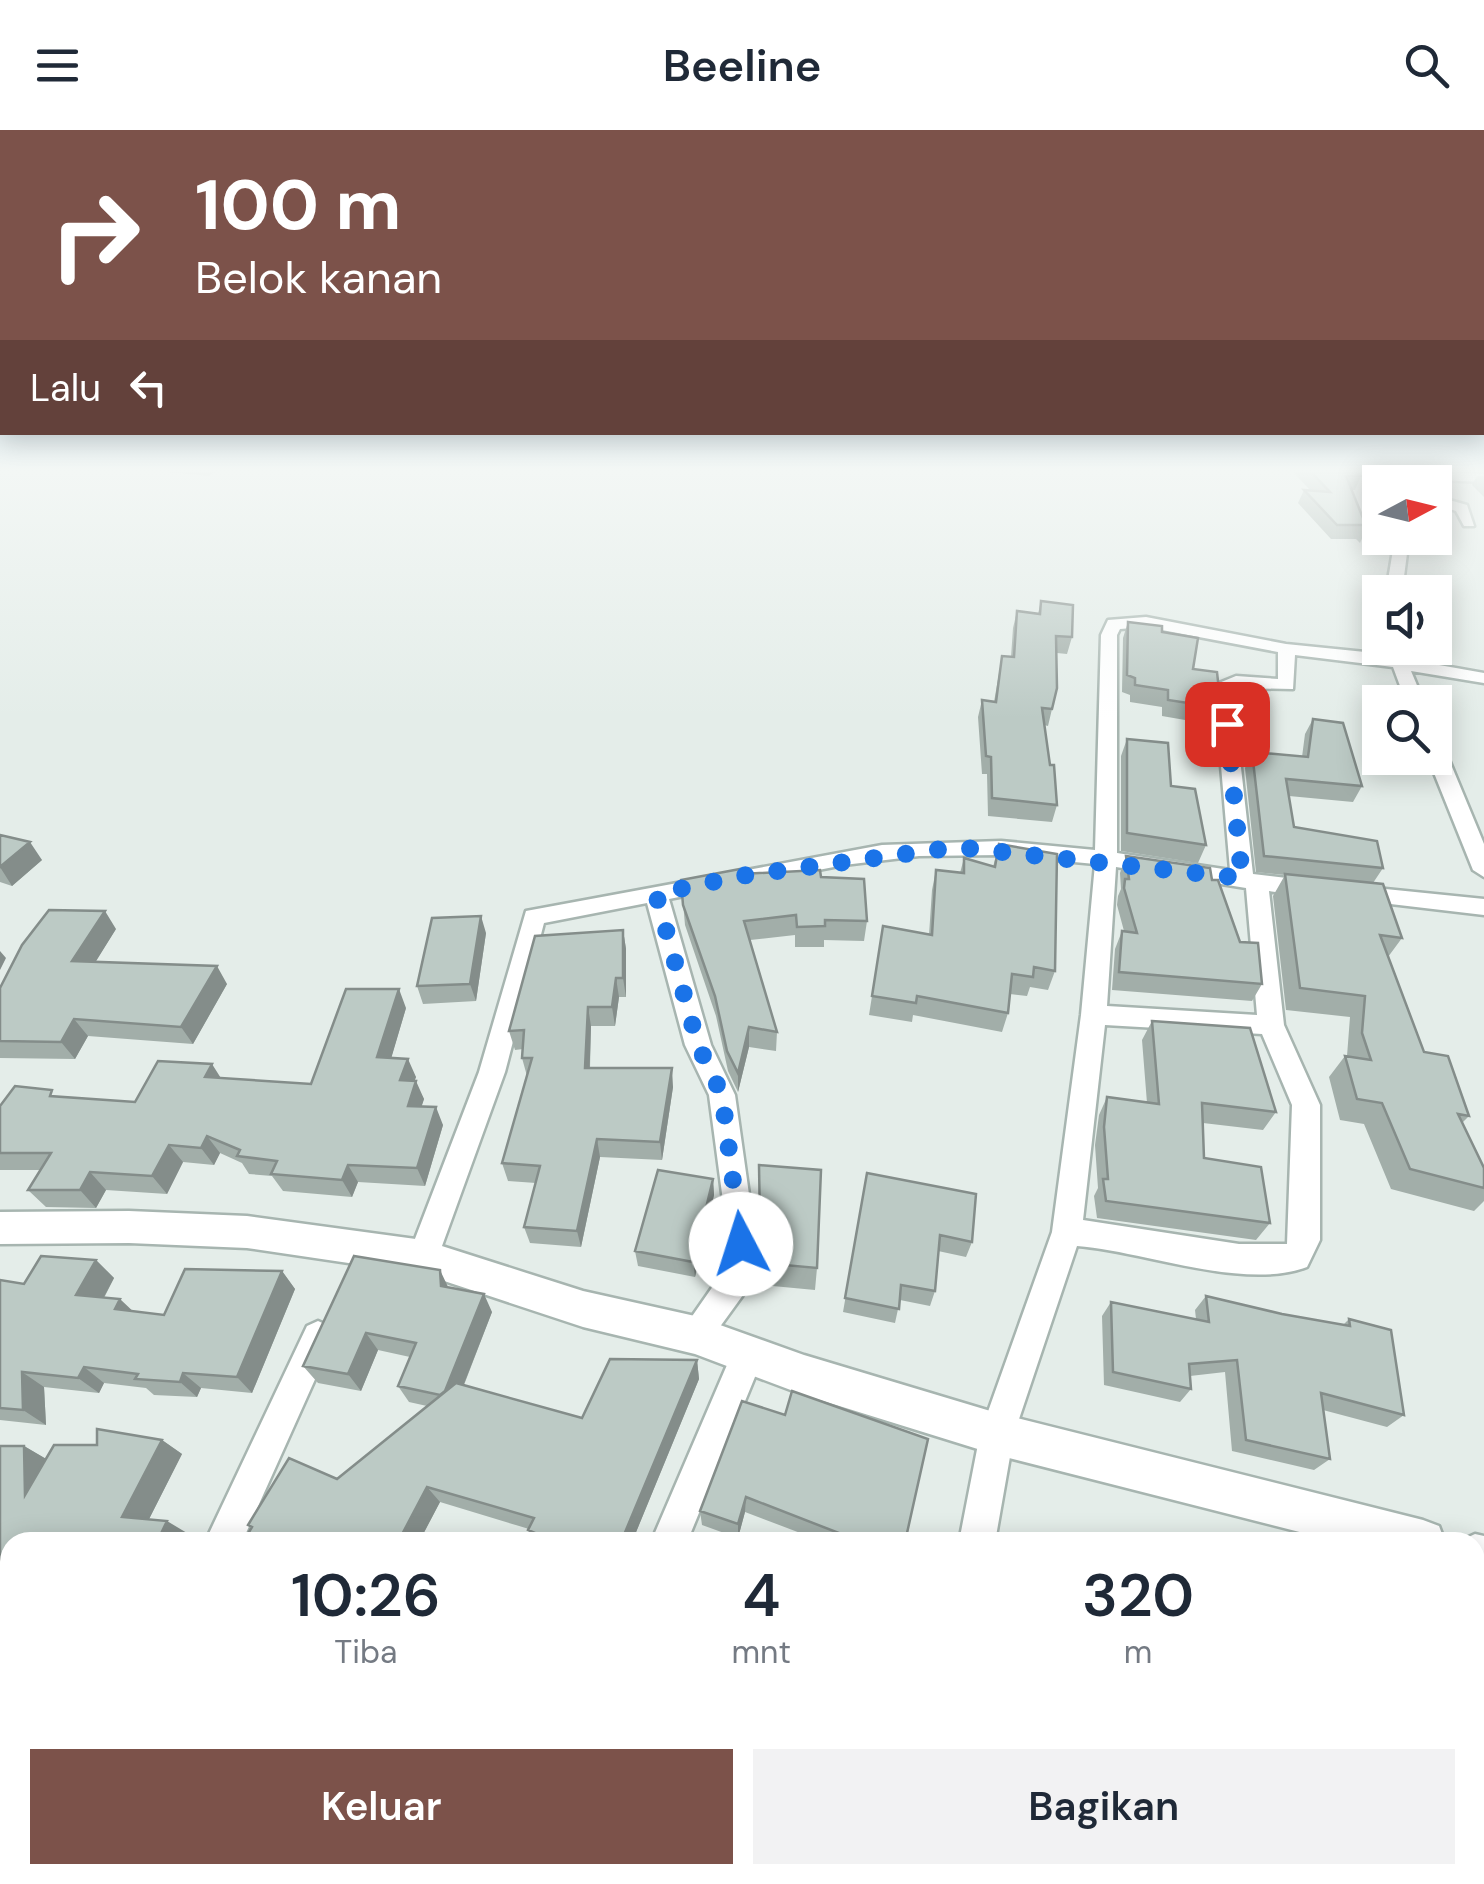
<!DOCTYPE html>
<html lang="id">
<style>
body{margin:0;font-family:"DM Sans",sans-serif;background:#f2f2f3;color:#1f2937;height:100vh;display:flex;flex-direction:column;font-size:38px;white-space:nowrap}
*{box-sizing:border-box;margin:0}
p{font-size:32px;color:#747a83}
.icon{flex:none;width:55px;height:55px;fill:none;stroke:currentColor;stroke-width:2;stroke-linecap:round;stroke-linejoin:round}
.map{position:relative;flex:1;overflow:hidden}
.side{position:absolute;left:0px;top:1402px;width:1485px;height:352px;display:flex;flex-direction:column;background:#fff;border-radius:30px 30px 0 0;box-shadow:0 5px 25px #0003}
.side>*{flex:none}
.top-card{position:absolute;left:0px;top:0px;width:1485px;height:305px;box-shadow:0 5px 25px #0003;background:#7c524a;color:#fff;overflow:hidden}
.needle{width:65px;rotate:83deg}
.tools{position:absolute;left:1362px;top:335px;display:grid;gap:20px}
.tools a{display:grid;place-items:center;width:90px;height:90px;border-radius:0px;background:#fff;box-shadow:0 5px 25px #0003;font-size:50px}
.pin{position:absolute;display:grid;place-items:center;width:85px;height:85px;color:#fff;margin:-42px;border-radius:20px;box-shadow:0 5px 15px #0006}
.me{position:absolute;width:110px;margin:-55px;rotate:355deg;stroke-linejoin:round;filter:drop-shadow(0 0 8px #0008)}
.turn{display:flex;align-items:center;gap:35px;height:210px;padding:0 30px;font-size:45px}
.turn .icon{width:130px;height:130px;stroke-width:2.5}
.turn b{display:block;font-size:70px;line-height:85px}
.then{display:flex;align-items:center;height:95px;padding:0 30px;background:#0003;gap:20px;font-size:38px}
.eta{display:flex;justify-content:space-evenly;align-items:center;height:170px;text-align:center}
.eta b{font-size:60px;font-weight:600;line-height:70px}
.primary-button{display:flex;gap:20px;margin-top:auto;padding:20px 30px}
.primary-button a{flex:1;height:115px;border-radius:0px;background:#7c524a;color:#fff;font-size:40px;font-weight:600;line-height:115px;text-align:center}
.primary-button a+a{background:#f2f2f3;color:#1f2937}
header{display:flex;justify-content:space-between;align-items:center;height:130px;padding:0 30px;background:#fff;font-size:45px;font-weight:600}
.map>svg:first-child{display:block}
</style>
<header><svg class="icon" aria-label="menu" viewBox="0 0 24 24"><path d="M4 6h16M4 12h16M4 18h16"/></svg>Beeline<svg class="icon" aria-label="search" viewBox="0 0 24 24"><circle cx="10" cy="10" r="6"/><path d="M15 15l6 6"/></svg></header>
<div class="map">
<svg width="1484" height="1754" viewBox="0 0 1484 1754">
<rect width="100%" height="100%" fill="#e4ede9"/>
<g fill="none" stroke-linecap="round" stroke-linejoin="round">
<g stroke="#a7b5b0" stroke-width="5">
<path id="minor" d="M 1440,342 L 1484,344 L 1484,352 L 1372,347 L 1365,343 Z
M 1435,366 L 1467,375 L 1474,396 L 1464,396 L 1456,381 L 1435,374 Z
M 1395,408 L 1409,408 L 1402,462 L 1386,462 Z
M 1146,487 L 1286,514 L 1365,522 L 1380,513 L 1380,518 L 1390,518 L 1383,525 L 1484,543 L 1484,553 L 1411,541 L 1424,572 L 1406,572 L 1393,537 L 1295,525 L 1293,559 L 1232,558 L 1253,744 L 1312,751 L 1323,759 L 1312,767 L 1269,761 L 1284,895 L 1320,975 L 1320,1110 L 1307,1137 C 1244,1161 1144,1121 1077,1116 L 1014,1304 L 995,1412 L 959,1412 L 980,1304 L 1052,1102 L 1081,885 L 1095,734 L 1001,725 L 919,726 L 844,735 L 669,769 L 711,915 L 735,965 L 756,1114 L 743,1165 L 706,1216 L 695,1221 L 684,1216 L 679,1205 L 718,1149 L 726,1114 L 723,1071 L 709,965 L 685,915 L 647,773 L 544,793 L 505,942 L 438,1127 L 434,1137 L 423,1141 L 412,1137 L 408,1127 L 479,942 L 526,781 L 882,715 L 1001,711 L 1095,720 L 1101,505 L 1108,490 ZM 1146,497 L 1278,522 L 1278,549 L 1236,546 L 1214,555 L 1230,740 L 1117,723 L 1117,505 L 1120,499 ZM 1116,737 L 1246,758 L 1257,885 L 1107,876 ZM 1105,895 L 1262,904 L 1292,975 L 1287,1114 L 1239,1114 L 1083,1090 Z
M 1435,614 L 1445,620 L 1484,714 L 1484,747 L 1473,740 L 1428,628 L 1435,628 Z
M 1356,756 L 1484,769 L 1484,785 L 1348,769 L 1345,764 L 1348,759 Z
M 318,1191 L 329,1196 L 334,1207 L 242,1412 L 205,1412 L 307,1196 Z
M 748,1209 L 760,1214 L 764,1225 L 687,1412 L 651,1412 L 736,1214 Z
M 49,1745 L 94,1745 L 90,1754 L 45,1754 Z
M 519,1745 L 563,1745 L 560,1754 L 516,1754 Z
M 960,1745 L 1004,1745 L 1004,1754 L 960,1754 Z
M 1027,1745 L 1078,1745 L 1082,1754 L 1031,1754 Z"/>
</g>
<g stroke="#a7b5b0" stroke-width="5">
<path id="tertiary" d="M 129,1081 L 247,1086 L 423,1110 L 583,1161 L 695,1186 L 804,1225 L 997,1283 L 1423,1390 L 1439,1396 L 1445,1412 L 1339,1412 L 997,1325 L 804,1265 L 695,1224 L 583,1197 L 423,1144 L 247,1118 L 129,1113 L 0,1114 L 0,1082 Z
M 1475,1404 L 1484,1406 L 1484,1450 L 1475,1448 L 1475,1412 L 1458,1412 Z"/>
</g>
<use href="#minor" fill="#fff" fill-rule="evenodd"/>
<use href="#tertiary" fill="#fff" fill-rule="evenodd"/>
</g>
<path fill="#a2aea9" d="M 167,342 L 215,342 L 209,346 Z
M 1293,342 L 1357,342 L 1361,346 L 1355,360 L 1352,360 L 1367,398 L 1360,413 L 1356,409 L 1331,409 L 1298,373 L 1304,360 L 1310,360 Z
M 1477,346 L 1484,346 L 1484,367 L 1472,355 Z
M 1041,471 L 1072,507 L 1067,524 L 1057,523 L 1052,579 L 1048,596 L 1044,595 L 1057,675 L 1052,692 L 988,686 L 987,644 L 982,644 L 978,587 L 982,570 L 994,572 L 1002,526 L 1011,527 L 1013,498 L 1017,481 L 1038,484 Z
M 1128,492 L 1162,502 L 1193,539 L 1221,578 L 1214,595 L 1162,586 L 1162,577 L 1130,572 L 1130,565 L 1122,562 L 1123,508 Z
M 1240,555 L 1268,594 L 1264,603 L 1240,599 L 1236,563 Z
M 1313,589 L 1362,656 L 1353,672 L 1289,666 L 1294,697 L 1383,738 L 1373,753 L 1402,808 L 1388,827 L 1424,922 L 1469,986 L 1462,993 L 1484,1038 L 1484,1071 L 1474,1081 L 1391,1059 L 1364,994 L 1340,990 L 1329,947 L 1345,926 L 1347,926 L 1350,887 L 1286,880 L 1273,766 L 1285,745 L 1256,742 L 1245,638 L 1252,622 L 1302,627 L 1305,604 Z
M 1127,609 L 1171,656 L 1206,715 L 1198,733 L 1121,721 L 1121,626 Z
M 0,705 L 42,730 L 12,756 L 0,752 Z
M 999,714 L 1055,841 L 1048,860 L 1030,857 L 1027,866 L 1010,864 L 1008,883 L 1002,902 L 913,885 L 912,892 L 869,885 L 872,866 L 929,805 L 932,760 L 936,740 L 960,743 L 964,728 L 993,737 Z
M 1126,726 L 1212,750 L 1240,812 L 1262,854 L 1252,871 L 1112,860 L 1115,819 L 1122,801 L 1124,801 L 1117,775 L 1118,766 L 1121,759 L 1120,743 Z
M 741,744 L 821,747 L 867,791 L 864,811 L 824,810 L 824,817 L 795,817 L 795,805 L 750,810 L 777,902 L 776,921 L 749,917 L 738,962 L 728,941 L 716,886 L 685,795 L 681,750 Z
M 116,799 L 95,832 L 227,854 L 193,914 L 88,906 L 75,929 L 0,928 L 0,858 Z
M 623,800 L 626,819 L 626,867 L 619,867 L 615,896 L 591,896 L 590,938 L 673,957 L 662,1030 L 600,1027 L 581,1117 L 530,1113 L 524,1097 L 536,1053 L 508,1051 L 502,1033 L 527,946 L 522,928 L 523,919 L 515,920 L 509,901 Z
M 486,803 L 476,871 L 423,874 L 417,856 Z
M 406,878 L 391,928 L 416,947 L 414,951 L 424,969 L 421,977 L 443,995 L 425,1056 L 358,1052 L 352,1067 L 283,1061 L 272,1046 L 249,1044 L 242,1033 L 220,1023 L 214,1035 L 183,1032 L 167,1064 L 106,1060 L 96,1078 L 46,1077 L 28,1060 L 40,1040 L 0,1040 L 0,976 L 58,967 L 135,972 L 221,948 L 311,954 Z
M 1152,891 L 1276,982 L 1263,1000 L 1203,993 L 1204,1028 L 1270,1093 L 1256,1110 L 1097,1088 L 1094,1066 L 1098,1058 L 1095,1015 L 1099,985 L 1107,967 L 1147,973 L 1142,910 Z
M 759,1035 L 817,1138 L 815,1160 L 750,1154 L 750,1132 L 759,1096 Z
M 867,1043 L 972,1112 L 966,1127 L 938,1121 L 935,1161 L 930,1176 L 900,1170 L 895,1193 L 843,1182 Z
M 713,1049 L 714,1065 L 695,1147 L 638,1136 L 635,1121 Z
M 96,1130 L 114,1148 L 104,1168 L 133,1181 L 164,1185 L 282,1141 L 295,1159 L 252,1263 L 201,1258 L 197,1267 L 154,1265 L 146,1258 L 104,1253 L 99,1263 L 44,1257 L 46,1295 L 0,1290 L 0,1150 L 24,1154 Z
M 449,1157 L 492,1182 L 464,1255 L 582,1288 L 697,1230 L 699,1249 L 632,1412 L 536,1412 L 528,1400 L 529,1399 L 440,1372 L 419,1412 L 243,1412 L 337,1349 L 427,1276 L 409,1272 L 398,1256 L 410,1227 L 378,1220 L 361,1261 L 318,1253 L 303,1236 Z
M 1206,1166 L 1282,1184 L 1343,1195 L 1349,1189 L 1404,1285 L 1387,1297 L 1323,1280 L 1330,1329 L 1314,1340 L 1232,1321 L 1225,1242 L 1190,1246 L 1191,1259 L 1180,1272 L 1104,1255 L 1102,1186 L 1111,1172 L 1196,1189 L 1195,1180 Z
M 785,1285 L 905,1412 L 824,1412 L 745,1382 L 738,1408 L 702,1395 L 700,1381 Z
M 162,1310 L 182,1324 L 149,1389 L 187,1403 L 184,1412 L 10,1412 L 10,1482 L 0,1479 L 0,1448 L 6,1435 L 0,1433 L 0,1316 L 24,1316 L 46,1329 L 97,1315 Z"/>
<path fill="#848d8a" d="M 30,712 L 42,730 L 12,756 L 0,737 Z
M 105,781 L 116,799 L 85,849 L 72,831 Z
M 481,786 L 486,803 L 476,871 L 470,854 Z
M 623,800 L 626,819 L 626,867 L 623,848 Z
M 0,821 L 6,828 L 0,840 Z
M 217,836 L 227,854 L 193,914 L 181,897 Z
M 616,848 L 619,867 L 615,896 L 612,877 Z
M 399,859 L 406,878 L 386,946 L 377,927 Z
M 588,877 L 591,896 L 589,957 L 585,938 Z
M 74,889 L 88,906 L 75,929 L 61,912 Z
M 749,897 L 749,917 L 738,962 L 738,943 Z
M 408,929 L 416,947 L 408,968 L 400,950 Z
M 212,934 L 224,953 L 205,947 Z
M 672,938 L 673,957 L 662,1030 L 660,1012 Z
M 416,951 L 424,969 L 416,994 L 408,976 Z
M 436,977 L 443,995 L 425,1056 L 417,1038 Z
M 207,1006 L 220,1023 L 214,1035 L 201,1018 Z
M 597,1009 L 600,1027 L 581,1117 L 577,1101 Z
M 169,1015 L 183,1032 L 167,1064 L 152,1046 Z
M 348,1035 L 358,1052 L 352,1067 L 342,1050 Z
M 90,1042 L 106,1060 L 96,1078 L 80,1060 Z
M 713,1049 L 714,1065 L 695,1147 L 693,1132 Z
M 96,1130 L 114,1148 L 96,1182 L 76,1165 Z
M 440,1140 L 449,1159 L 441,1156 Z
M 282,1141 L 295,1159 L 252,1263 L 237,1247 Z
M 484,1164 L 492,1182 L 453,1282 L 443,1266 Z
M 120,1169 L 138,1186 L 115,1179 Z
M 366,1203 L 378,1220 L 361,1261 L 348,1244 Z
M 697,1230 L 699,1249 L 632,1412 L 621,1412 Z
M 84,1237 L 104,1253 L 99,1263 L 78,1248 Z
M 22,1242 L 44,1257 L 46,1295 L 23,1280 Z
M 183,1243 L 201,1258 L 197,1267 L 180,1252 Z
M 162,1310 L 182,1324 L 144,1399 L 122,1387 Z
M 24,1316 L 48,1330 L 25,1365 Z
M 427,1357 L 440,1372 L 419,1412 L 398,1412 Z
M 746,1367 L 745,1382 L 738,1408 L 738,1394 Z
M 167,1391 L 187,1403 L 184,1412 L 157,1412 Z"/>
<path fill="#bccac5" stroke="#848d8a" stroke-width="2.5" d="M 1311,342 L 1357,342 L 1361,346 L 1346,346 L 1367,398 L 1363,395 L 1337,395 L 1304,360 L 1330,362 Z
M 1041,471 L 1073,475 L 1072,507 L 1056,506 L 1057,558 L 1052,579 L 1042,578 L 1050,635 L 1054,635 L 1057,675 L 992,668 L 991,627 L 986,626 L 982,570 L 996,572 L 1002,526 L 1014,527 L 1017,481 L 1040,484 Z
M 1128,492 L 1162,496 L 1162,502 L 1198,508 L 1193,539 L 1217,542 L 1221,578 L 1168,570 L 1168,560 L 1135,555 L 1135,548 L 1127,545 Z
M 1240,555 L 1263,558 L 1268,594 L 1244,590 Z
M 1313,589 L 1343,593 L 1362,656 L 1286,649 L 1294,697 L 1377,711 L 1383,738 L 1264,726 L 1252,622 L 1308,627 Z
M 1127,609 L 1168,613 L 1171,656 L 1195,659 L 1206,715 L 1127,703 Z
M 0,705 L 30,712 L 0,737 Z
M 999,714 L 1057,724 L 1055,841 L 1034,837 L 1033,847 L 1012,844 L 1008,883 L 917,866 L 916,873 L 872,866 L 883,796 L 932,805 L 936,740 L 964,743 L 964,728 L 995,737 Z
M 1126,726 L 1210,738 L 1212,750 L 1218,750 L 1240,812 L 1258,813 L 1262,854 L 1119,842 L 1122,801 L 1137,803 L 1124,758 L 1125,749 L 1129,749 Z
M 740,739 L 741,744 L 820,740 L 821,747 L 864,749 L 867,791 L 825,790 L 825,796 L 797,797 L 796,785 L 744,791 L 777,902 L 749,897 L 738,943 L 727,921 L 715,866 L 683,775 L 681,750 Z
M 1285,744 L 1383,754 L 1402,808 L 1380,805 L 1424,922 L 1448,926 L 1469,986 L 1458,984 L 1484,1038 L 1484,1058 L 1410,1039 L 1382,973 L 1357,969 L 1345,926 L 1371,930 L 1362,903 L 1365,866 L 1300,858 Z
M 49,780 L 105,781 L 72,831 L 217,836 L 181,897 L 74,889 L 61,912 L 0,911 L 0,858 L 22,815 Z
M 481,786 L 470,854 L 417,856 L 432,788 Z
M 623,800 L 623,848 L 616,848 L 612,877 L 588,877 L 585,938 L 672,938 L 660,1012 L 597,1009 L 577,1101 L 524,1097 L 540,1036 L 502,1033 L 532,928 L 522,928 L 524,900 L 509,901 L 535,806 Z
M 346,859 L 399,859 L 377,927 L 408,929 L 400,950 L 416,951 L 408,976 L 436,977 L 417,1038 L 348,1035 L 342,1050 L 271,1044 L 277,1031 L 237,1026 L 240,1020 L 207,1006 L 201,1018 L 169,1015 L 152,1046 L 90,1042 L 80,1060 L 28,1060 L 51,1023 L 0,1023 L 0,976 L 15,956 L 52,960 L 50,966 L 135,972 L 158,931 L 212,934 L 205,947 L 311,954 Z
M 1152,891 L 1250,898 L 1276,982 L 1202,973 L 1204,1028 L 1261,1037 L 1270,1093 L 1106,1071 L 1103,1049 L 1108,1049 L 1104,997 L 1107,967 L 1159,974 Z
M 759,1035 L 821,1040 L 817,1138 L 750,1132 L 760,1092 Z
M 658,1040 L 713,1049 L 693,1132 L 635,1121 Z
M 867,1043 L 976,1064 L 972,1112 L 940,1105 L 935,1161 L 901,1155 L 899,1179 L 845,1168 Z
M 41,1126 L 96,1130 L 76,1165 L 120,1169 L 115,1179 L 164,1185 L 185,1139 L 282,1141 L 237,1247 L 183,1243 L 180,1252 L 135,1249 L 138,1244 L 84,1237 L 78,1248 L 22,1242 L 23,1280 L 0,1278 L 0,1150 L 24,1154 Z
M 354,1126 L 440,1140 L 441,1156 L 484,1164 L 445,1261 L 440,1265 L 398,1256 L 416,1213 L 366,1203 L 348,1244 L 303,1236 Z
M 1206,1166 L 1282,1184 L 1350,1196 L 1349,1189 L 1391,1200 L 1404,1285 L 1321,1263 L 1330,1329 L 1246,1310 L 1237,1230 L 1189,1234 L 1191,1259 L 1113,1242 L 1111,1172 L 1209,1192 Z
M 610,1229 L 697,1230 L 621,1412 L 555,1412 L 528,1400 L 534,1388 L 427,1357 L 398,1412 L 243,1412 L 252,1397 L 248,1395 L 289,1328 L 337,1349 L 456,1253 L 582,1288 Z
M 792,1261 L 928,1309 L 905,1412 L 862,1412 L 746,1367 L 738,1394 L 700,1381 L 742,1271 L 785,1285 Z
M 97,1299 L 162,1310 L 122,1387 L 167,1391 L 157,1412 L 10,1412 L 10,1477 L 0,1476 L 0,1448 L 7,1434 L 0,1432 L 0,1316 L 24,1316 L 25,1365 L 54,1315 L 97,1315 Z"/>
<linearGradient id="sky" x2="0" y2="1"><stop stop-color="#84bbde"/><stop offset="0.58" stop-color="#f3f7f5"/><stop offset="1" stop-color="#f3f7f5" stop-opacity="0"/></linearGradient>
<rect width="1484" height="588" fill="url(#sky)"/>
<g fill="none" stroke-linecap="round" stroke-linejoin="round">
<path stroke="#1a73e8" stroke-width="18" stroke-dasharray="0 32.4" d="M 741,1114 L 722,965 L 698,915 L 656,764 L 740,746 L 957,717 L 1242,748 L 1227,594"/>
</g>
</svg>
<div class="tools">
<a><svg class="needle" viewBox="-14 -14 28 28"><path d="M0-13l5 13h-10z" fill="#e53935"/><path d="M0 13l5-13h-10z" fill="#747a83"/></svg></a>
<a><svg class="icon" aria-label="sound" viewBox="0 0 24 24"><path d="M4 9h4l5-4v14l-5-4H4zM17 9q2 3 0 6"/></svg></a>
<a><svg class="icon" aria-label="search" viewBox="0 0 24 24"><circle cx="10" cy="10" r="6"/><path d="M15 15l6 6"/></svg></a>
</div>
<div class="pin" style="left:1227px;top:594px;background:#d93025"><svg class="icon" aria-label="arrive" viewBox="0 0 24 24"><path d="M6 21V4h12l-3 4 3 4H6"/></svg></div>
<svg class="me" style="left:741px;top:1114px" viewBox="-20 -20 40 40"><circle r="19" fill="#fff"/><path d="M0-13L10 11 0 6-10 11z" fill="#1a73e8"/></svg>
<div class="top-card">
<div class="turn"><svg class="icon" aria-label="right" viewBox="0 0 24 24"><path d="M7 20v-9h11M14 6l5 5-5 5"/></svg><div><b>100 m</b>Belok kanan</div></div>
<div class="then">Lalu<svg class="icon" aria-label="left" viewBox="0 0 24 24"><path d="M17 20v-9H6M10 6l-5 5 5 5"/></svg></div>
</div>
<section class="side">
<div class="eta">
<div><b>10:26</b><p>Tiba</p></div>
<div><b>4</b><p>mnt</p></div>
<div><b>320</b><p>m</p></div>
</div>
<div class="primary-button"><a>Keluar</a><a>Bagikan</a></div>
</section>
</div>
